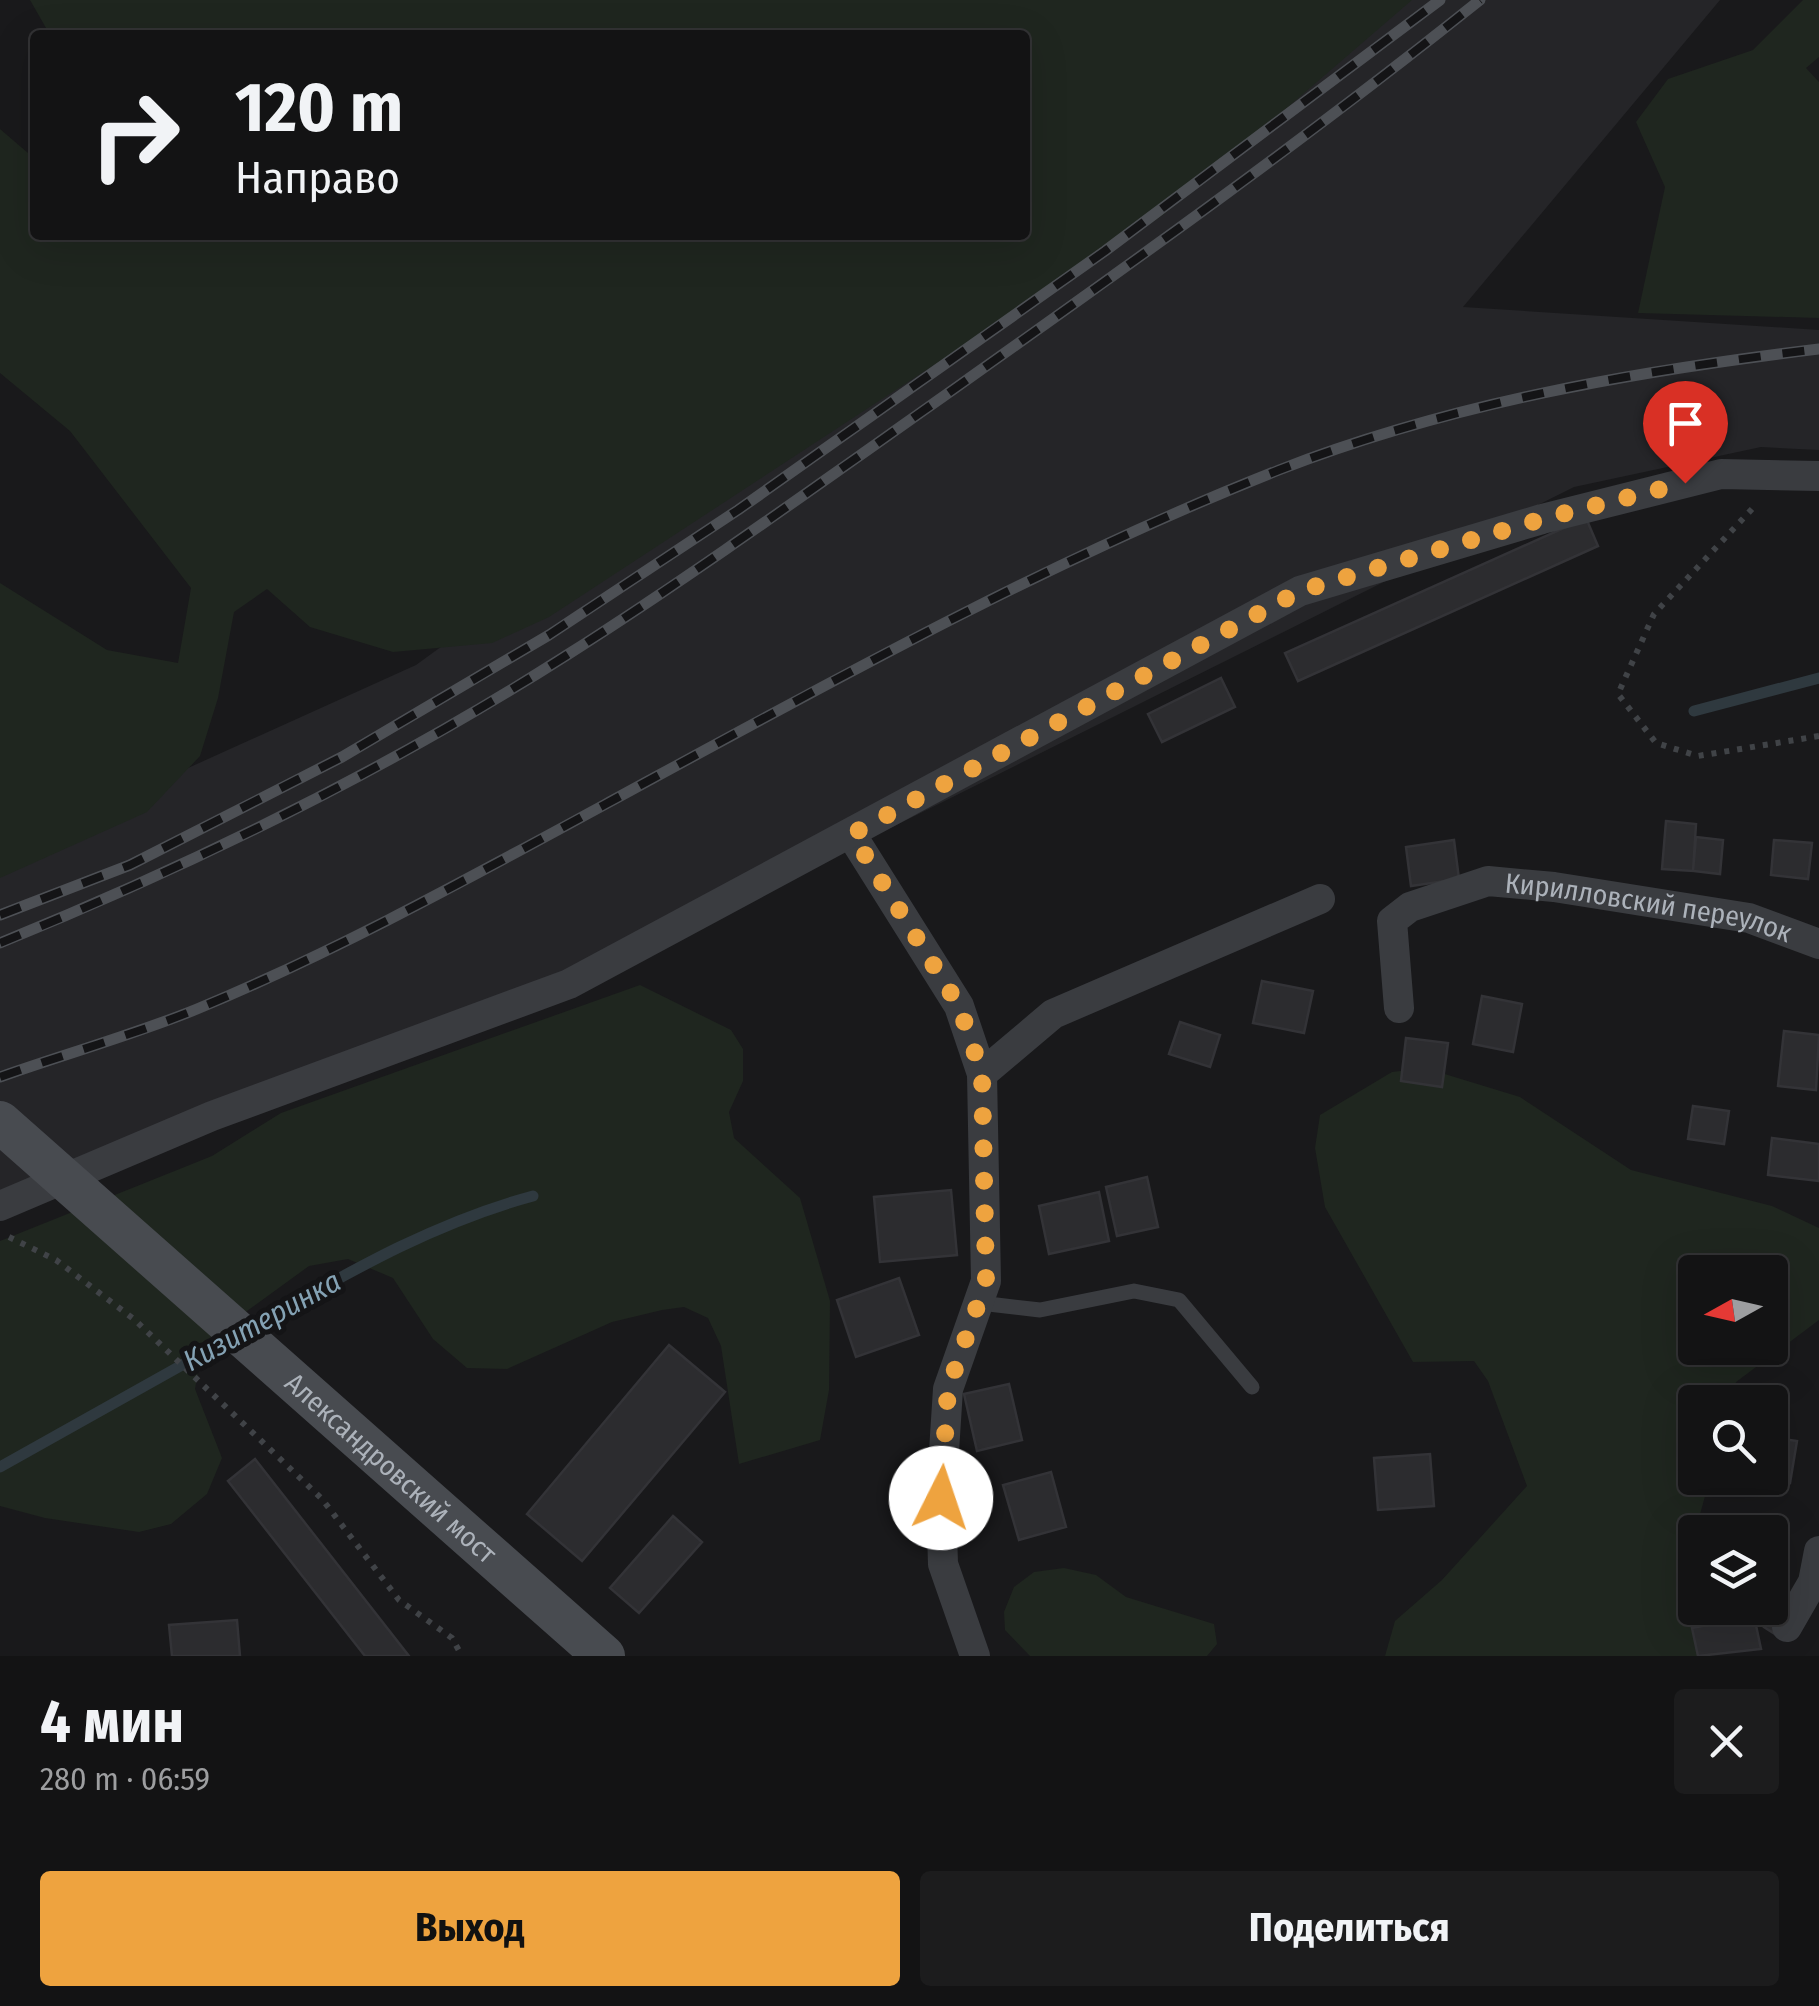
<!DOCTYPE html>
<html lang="ru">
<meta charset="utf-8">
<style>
body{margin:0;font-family:"Fira Sans Condensed",sans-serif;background:#1c1c1d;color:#f1f3f6;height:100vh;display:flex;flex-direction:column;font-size:38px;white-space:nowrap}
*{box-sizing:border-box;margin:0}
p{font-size:32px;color:#9d9ea0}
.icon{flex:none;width:55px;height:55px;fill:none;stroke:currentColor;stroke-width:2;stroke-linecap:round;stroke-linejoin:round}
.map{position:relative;height:1656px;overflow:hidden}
.drawer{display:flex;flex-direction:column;background:#131314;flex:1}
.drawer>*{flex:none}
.top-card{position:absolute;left:30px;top:30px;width:1000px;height:210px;border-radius:10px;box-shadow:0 10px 40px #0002,0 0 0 2px #323234;background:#131314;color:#f1f3f6;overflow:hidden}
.needle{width:65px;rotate:262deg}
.fabs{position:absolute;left:1678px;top:1255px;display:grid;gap:20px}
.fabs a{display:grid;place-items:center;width:110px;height:110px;border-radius:10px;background:#131314;box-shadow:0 10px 40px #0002,0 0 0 2px #323234;font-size:50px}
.pin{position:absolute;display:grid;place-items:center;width:85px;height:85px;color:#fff;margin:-102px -42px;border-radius:50% 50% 50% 0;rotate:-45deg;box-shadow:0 0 10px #0007}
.pin .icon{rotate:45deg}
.me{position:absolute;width:110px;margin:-55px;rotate:4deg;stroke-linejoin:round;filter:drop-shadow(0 0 8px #0008)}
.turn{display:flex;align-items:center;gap:35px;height:210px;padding:0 40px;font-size:45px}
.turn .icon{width:130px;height:130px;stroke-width:2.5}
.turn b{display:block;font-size:70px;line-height:85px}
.round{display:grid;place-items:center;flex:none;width:105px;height:105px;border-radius:10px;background:#1c1c1d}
.headline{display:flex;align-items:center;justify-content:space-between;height:170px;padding:0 40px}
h1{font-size:60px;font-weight:700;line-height:75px}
.cta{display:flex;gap:20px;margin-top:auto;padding:20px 40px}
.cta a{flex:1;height:115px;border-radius:10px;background:#eea33f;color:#111;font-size:40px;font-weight:700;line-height:115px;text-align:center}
.cta a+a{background:#1c1c1d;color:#f1f3f6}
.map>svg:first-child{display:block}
</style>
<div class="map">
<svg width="1819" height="1656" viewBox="0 0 1819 1656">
<rect width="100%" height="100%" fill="#19191b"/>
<path fill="#252528" d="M 1317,0 L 1720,0 L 1463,307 L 1819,330 L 1819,450 L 1761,447 L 1574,487 L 660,943 L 0,1204 L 0,853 L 416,665 L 1008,235 L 1025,235 Z"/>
<path fill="#1f261f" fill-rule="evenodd" d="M 30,0 L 1412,0 L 1163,215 L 549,617 L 492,643 L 393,652 L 310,627 L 267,589 L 234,612 L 218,698 L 200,756 L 147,812 L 0,878 L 0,583 L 107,650 L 178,663 L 191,588 L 70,431 L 0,373 L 0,129 L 35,159 L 35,235 L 1025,235 L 1025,35 L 50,35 Z
M 1803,0 L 1819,0 L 1819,57 L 1806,68 L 1819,82 L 1819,318 L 1638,313 L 1665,187 L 1636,122 L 1668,79 L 1753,50 Z
M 640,985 L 731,1030 L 743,1049 L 743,1081 L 729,1112 L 734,1138 L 800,1198 L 830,1301 L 829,1390 L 820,1440 L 739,1464 L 721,1346 L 708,1318 L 684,1307 L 662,1310 L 612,1322 L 507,1369 L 467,1368 L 433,1339 L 393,1278 L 348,1259 L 309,1266 L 203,1343 L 195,1389 L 222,1458 L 207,1494 L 171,1524 L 139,1532 L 45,1518 L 0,1506 L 0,1241 L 212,1156 L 281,1113 Z
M 1425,1068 L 1520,1097 L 1631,1170 L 1772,1206 L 1819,1228 L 1819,1320 L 1736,1382 L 1730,1402 L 1695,1402 L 1695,1478 L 1710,1478 L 1688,1558 L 1701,1656 L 1385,1656 L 1395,1621 L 1442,1580 L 1527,1486 L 1488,1381 L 1474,1361 L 1413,1362 L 1325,1207 L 1315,1148 L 1320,1115 L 1392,1072 ZM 1695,1272 L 1770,1272 L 1770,1348 L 1695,1348 Z
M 1064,1568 L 1096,1575 L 1126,1597 L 1214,1624 L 1217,1644 L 1207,1656 L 1030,1656 L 1005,1630 L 1004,1612 L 1014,1587 L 1034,1572 Z"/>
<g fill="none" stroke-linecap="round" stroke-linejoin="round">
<path stroke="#2f393f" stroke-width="11" d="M 1694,711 L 1819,678
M 248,1329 C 341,1277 429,1224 533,1196
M 0,1467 L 232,1337"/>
</g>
<path fill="#2c2c2f" stroke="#333337" stroke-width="2.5" d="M 1586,518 L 1598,546 L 1298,681 L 1285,653 Z
M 1221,678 L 1235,707 L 1162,742 L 1148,714 Z
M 1666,821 L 1696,824 L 1693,871 L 1662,869 Z
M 1696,837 L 1723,840 L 1720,874 L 1693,871 Z
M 1454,840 L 1459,879 L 1411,886 L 1406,847 Z
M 1774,840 L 1812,843 L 1808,879 L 1771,875 Z
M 1262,981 L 1313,991 L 1304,1033 L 1253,1023 Z
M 1482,996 L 1522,1004 L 1513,1052 L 1473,1044 Z
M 1180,1022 L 1220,1035 L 1210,1067 L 1169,1054 Z
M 1784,1031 L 1819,1035 L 1816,1090 L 1778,1086 Z
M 1406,1038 L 1448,1043 L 1442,1087 L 1401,1081 Z
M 1693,1106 L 1729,1111 L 1724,1144 L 1688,1139 Z
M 1772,1138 L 1819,1144 L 1819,1181 L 1768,1175 Z
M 1147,1177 L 1158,1227 L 1117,1236 L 1106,1187 Z
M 951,1190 L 957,1255 L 880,1262 L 874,1197 Z
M 1099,1192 L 1109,1241 L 1049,1254 L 1039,1206 Z
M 899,1278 L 919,1335 L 856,1357 L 837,1300 Z
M 669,1345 L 725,1392 L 582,1561 L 527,1514 Z
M 1009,1384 L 1022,1440 L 977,1451 L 964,1394 Z
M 1770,1437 L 1797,1441 L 1790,1483 L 1757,1478 L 1770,1478 Z
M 1430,1454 L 1434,1506 L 1378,1510 L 1374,1458 Z
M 255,1459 L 409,1656 L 365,1656 L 228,1481 Z
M 1051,1472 L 1066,1527 L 1019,1540 L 1003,1485 Z
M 673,1516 L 702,1542 L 639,1613 L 610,1588 Z
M 1785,1591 L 1799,1600 L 1778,1636 L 1764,1627 Z
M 1754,1616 L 1761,1649 L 1698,1656 L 1692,1628 Z
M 237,1620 L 240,1656 L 172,1656 L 169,1625 Z"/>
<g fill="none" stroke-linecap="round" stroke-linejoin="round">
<path stroke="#404347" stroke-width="6" stroke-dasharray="5 8" stroke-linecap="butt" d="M 1752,509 L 1654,614 L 1618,694 L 1656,743 L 1698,756 L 1819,736
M 9,1237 L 56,1260 L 135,1320 L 322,1499 L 399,1600 L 452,1638 L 462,1656"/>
<path stroke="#3a3c40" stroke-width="15" d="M 980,1303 L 1040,1310 L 1134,1291 L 1179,1300 L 1252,1387"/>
<g stroke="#3a3c40" stroke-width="30">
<path d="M 851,834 L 959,1006 L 982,1074 L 986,1281 L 948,1389 L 941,1498 L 943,1564 L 975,1656"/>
<path id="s1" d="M 1399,1008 L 1392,921 L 1410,907 L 1488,881 L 1554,887 L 1749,918 L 1819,944"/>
<path d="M 982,1074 L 1053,1014 L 1320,899"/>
<path d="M 0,1206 L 212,1116 L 569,984 L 1300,591 L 1542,519 L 1721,474 L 1819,476"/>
<path d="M 1787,1627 L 1813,1582 L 1819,1551"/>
</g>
<g stroke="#4d5055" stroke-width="11">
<path id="rail" d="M 0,915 L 130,865 L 342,757 L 549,635 L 738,510 L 1105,251 L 1440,0
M 0,943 C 197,863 388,769 567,655 C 699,571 826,479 954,389 C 1132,263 1310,136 1480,0
M 0,1077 C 65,1054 133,1035 197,1009 C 337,951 471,877 604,805 C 825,685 1045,562 1279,470 C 1451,403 1636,371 1819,349"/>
</g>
<use href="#rail" stroke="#141416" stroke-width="8" stroke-dasharray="22" stroke-linecap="butt"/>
<path stroke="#484b50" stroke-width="42" id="s2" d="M 0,1122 L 604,1656"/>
</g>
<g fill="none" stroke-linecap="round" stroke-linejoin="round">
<path stroke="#eea33f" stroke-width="18" stroke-dasharray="0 32.4" d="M 941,1498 L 948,1389 L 986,1281 L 982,1074 L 959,1006 L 852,834 L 1300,591 L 1542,519 L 1685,483"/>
</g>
<g text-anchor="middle" stroke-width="10" stroke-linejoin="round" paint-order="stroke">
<g font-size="28" fill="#acb2ba" stroke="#141416">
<text dy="10" stroke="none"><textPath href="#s1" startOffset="355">Кирилловский переулок</textPath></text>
<text dy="10" stroke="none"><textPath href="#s2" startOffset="522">Александровский мост</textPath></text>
</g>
<g font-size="30" font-style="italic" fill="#84a2b4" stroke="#141416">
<text transform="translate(262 1321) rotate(-29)" y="10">Кизитеринка</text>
</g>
</g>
</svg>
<div class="fabs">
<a><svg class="needle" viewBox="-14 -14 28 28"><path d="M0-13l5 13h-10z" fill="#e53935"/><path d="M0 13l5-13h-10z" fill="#9d9ea0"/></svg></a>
<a><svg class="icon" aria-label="search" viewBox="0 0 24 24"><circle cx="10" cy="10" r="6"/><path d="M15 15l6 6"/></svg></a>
<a><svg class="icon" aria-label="layers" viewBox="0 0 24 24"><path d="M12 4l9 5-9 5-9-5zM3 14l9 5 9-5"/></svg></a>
</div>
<div class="pin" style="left:1685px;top:483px;background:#d93025"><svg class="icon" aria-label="arrive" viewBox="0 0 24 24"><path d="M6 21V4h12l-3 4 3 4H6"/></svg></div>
<svg class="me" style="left:941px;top:1498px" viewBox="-20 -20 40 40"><circle r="19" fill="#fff"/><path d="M0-13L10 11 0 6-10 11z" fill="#eea33f"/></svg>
<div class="top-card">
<div class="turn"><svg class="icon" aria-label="right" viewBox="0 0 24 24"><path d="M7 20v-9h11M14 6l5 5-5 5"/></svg><div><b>120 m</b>Направо</div></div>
</div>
</div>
<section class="drawer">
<div class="headline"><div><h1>4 мин</h1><p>280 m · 06:59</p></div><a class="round"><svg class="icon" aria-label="close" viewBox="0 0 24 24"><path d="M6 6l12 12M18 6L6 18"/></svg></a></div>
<div class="cta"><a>Выход</a><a>Поделиться</a></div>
</section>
